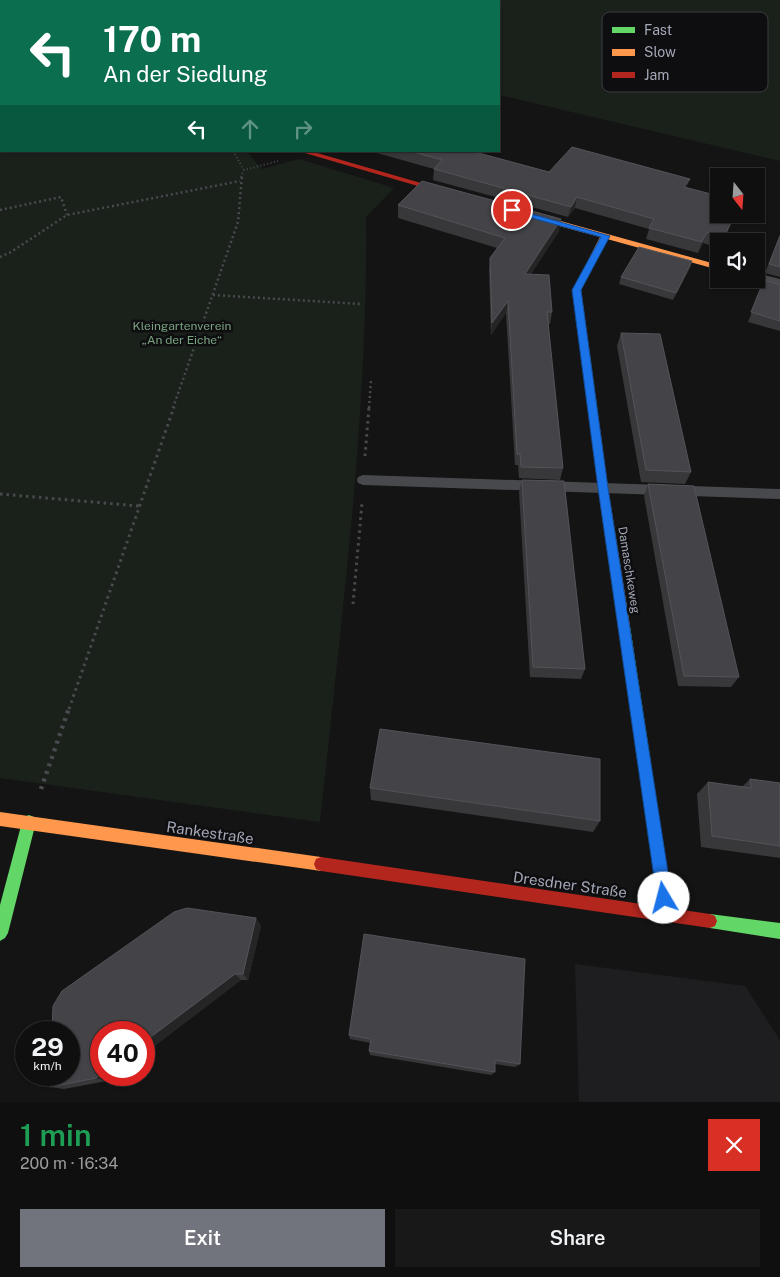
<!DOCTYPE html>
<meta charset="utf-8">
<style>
body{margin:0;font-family:"Public Sans",sans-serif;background:#181818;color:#f1f3f6;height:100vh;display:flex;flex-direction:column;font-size:19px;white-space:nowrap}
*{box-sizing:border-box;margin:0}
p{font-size:16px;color:#9b9c9e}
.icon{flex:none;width:28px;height:28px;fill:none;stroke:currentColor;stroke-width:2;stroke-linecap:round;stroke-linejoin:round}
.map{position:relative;height:1102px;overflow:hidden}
.sheet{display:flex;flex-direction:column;background:#0f0f0f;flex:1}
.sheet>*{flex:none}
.hud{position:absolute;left:0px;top:0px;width:500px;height:152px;box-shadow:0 1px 4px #0004,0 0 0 1px #2f2f2f;background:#0b6e4f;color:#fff;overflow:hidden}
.needle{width:32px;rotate:163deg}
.controls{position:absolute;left:710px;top:168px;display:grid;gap:10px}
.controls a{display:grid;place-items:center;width:55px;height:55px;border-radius:0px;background:#0f0f0f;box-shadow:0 1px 4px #0004,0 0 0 1px #2f2f2f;font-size:25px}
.speed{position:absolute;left:15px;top:1021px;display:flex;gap:10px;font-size:25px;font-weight:700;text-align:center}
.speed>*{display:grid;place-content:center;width:65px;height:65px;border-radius:50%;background:#0f0f0f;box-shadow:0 1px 4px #0004,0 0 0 1px #2f2f2f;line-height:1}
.speed small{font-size:12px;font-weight:400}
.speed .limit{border:8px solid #d22;background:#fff;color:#111}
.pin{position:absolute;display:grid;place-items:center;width:42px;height:42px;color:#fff;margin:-21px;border:2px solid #fff;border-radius:50%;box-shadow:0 1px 5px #0007}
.me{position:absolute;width:55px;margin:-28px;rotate:352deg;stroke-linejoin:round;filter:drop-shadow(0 0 4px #0008)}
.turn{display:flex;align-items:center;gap:18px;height:105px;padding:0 20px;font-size:22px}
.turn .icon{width:65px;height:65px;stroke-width:2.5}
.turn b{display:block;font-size:35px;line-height:42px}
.lanes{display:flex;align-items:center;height:48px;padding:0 20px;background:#0003;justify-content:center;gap:25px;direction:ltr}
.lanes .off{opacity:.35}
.round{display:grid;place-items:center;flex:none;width:52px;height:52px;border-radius:0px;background:#181818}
.summary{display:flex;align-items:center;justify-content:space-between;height:85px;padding:0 20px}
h1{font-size:30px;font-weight:600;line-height:38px;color:#1e9e55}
.primary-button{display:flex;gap:10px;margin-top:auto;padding:10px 20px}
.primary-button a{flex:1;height:58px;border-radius:0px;background:#71747d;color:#fff;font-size:20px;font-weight:600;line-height:58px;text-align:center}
.primary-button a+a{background:#181818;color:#f1f3f6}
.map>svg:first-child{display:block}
</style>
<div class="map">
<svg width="780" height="1102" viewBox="0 0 780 1102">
<rect width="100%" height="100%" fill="#141414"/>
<path fill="#1e1e20" d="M 575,964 L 745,986 L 780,1040 L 780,1102 L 579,1102 Z"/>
<path fill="#1a211b" d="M 0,0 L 780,0 L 780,161 L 499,95 L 499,1 L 1,1 L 1,151 L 246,151 L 262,169 L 299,159 L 394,188 L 366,217 C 368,419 341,621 320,822 L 0,778 Z"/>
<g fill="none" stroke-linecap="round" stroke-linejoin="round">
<path stroke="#494a4e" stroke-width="2" stroke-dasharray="1 2.5" stroke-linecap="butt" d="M 45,0 L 49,1
M 233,151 L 244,170
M 241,177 L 244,170 L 278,161"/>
<path stroke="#494a4e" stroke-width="2.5" stroke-dasharray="2 3" stroke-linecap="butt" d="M 0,210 L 61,197 L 67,215
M 0,257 L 11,252 L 67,215 L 240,181
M 213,295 L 361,304
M 173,408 L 238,222 L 242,176
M 369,408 L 371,380"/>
<path stroke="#494a4e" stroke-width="3" stroke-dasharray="2.5 4" stroke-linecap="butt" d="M 365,456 L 369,407
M 0,494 L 139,506
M 353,604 L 362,503
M 69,709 L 174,407"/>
<path stroke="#494a4e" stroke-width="4.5" stroke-dasharray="3 5" stroke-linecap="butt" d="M 41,789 L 69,708"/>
<path fill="#47494d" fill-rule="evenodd" d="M 363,475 L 780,489 L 780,499 L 363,485 L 358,483 L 357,480 L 358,477 Z"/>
<path fill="#47494d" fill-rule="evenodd" d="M 756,273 L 780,279 L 780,293 L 749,284 L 746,279 L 756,279 Z"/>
<path fill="#63d668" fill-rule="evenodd" d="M 624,621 L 628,622 L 630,626 L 674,914 L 672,919 L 667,921 L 662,919 L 660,914 L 618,626 L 620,622 Z
M 29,815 L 34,817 L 36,822 L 8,933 L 5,938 L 0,941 L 0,905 L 22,822 L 24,817 Z
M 710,914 L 780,923 L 780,939 L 710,928 L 705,926 L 703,921 L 705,916 Z"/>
<path fill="#ff974d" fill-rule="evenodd" d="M 522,212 L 528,212 L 719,265 L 719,270 L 607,239 L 581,290 L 608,488 L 630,626 L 628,630 L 624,631 L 620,630 L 618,626 L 598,488 L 573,290 L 600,237 L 522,216 Z
M 0,812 L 321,857 L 326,859 L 328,864 L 326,869 L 321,871 L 0,826 Z"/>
<path fill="#b3261e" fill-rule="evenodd" d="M 298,151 L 310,151 L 459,194 L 452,196 Z
M 321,857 L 710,914 L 715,916 L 717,921 L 715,926 L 710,928 L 321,871 L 316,869 L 314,864 L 316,859 Z"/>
</g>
<path fill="#38383b" d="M 370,151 L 471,151 L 549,172 L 687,188 L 719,214 L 736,214 L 723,241 L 719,241 L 719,248 L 703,243 L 698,253 L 646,239 L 649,229 L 575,208 L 568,217 L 433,180 L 434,169 Z
M 398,205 L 559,231 L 531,274 L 552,312 L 550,324 L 548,324 L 563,468 L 560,480 L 519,478 L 518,465 L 515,465 L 506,313 L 491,335 L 489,270 L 490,258 L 497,248 L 398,218 Z
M 780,234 L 780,277 L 765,273 Z
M 692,261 L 690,268 L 673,300 L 619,284 L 621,277 Z
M 764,280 L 780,285 L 780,331 L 748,322 Z
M 621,333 L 691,472 L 685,484 L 641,482 L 617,346 Z
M 522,480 L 585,669 L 581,679 L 530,677 L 519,492 Z
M 648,484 L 739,677 L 731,687 L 678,686 L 644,496 Z
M 750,779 L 780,783 L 780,858 L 701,847 L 697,794 L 708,782 L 742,787 Z
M 370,788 L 600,821 L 593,832 L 371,800 Z
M 256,918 L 261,926 L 248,980 L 241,980 L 144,1054 L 144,1032 L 107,1081 L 64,1089 L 50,1087 Z
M 349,1035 L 520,1064 L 515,1067 L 495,1064 L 495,1072 L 491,1075 L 370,1055 L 369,1051 L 371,1043 L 350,1039 Z"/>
<path fill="#252526" d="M 690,179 L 686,189 L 684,187 Z
M 577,197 L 575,208 L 568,217 L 571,207 Z
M 735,214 L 736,214 L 723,241 L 722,241 Z
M 561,219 L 559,231 L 523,286 L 525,274 Z
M 707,232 L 703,243 L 698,253 L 702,242 Z
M 692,261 L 690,268 L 673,300 L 676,293 Z
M 508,301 L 506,313 L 491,335 L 492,323 Z
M 256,918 L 261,926 L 248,980 L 243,974 Z
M 235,974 L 241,980 L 144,1054 L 144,1042 Z
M 101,1074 L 101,1075 L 115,1075 L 107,1081 L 96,1078 Z"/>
<path fill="#444448" stroke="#52545a" d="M 572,147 L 690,179 L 684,187 L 719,196 L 719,214 L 735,214 L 724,237 L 707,232 L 702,242 L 649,228 L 654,219 L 577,197 L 571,207 L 434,169 L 442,160 L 410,151 L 471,151 L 549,172 Z
M 422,181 L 561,219 L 525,274 L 549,275 L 552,312 L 547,312 L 563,468 L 521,467 L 520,454 L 517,454 L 508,301 L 492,323 L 490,258 L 505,238 L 398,205 Z
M 780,236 L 780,267 L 769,264 Z
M 639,247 L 692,261 L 676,293 L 621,277 Z
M 764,280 L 780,285 L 780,321 L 751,312 Z
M 621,333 L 660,334 L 691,472 L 646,470 Z
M 522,480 L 564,481 L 585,669 L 533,667 Z
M 648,484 L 694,486 L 739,677 L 684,676 Z
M 380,729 L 600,759 L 600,821 L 370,788 Z
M 750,779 L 780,783 L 780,846 L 712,836 L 708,782 L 751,788 Z
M 187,908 L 256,918 L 243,974 L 235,974 L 144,1042 L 144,1032 L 101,1032 L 101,1074 L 96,1078 L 50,1087 L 51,1075 L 69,1075 L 69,1032 L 52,1032 L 53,1006 L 62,991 L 174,912 Z
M 364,934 L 525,959 L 520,1064 L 495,1060 L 495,1072 L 369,1051 L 371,1039 L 349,1035 Z"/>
<path fill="#1a73e8" stroke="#114b97" d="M 510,208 L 610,236 L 581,290 L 608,488 L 672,898 L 670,903 L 664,905 L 659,903 L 657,898 L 598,488 L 572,290 L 601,237 L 510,212 Z"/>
<g text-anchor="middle" stroke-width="5" stroke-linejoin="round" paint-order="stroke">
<g font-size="12" fill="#79a380" stroke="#0e0e10">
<text x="182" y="330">Kleingartenverein<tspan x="182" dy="14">„An der Eiche“</tspan></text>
</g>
<g font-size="12" fill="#a3a7b6" stroke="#0e0e10">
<text transform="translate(629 570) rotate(81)" y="4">Damaschkeweg</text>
</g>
<g font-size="15" fill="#a3a7b6" stroke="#0e0e10">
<text transform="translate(210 833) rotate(8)" y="5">Rankestraße</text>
<text transform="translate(570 885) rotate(8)" y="5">Dresdner Straße</text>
</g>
</g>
<rect x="602" y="12" width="166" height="80" rx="8" fill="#0e0e10" stroke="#3b3c42" stroke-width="1"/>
<rect x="612" y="27" width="23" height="6" fill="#63d668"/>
<rect x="612" y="49" width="23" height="7" fill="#ff974d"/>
<rect x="612" y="72" width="23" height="6" fill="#b3261e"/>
<g font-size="14" fill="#a3a7b6">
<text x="644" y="35">Fast</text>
<text x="644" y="57">Slow</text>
<text x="644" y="80">Jam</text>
</g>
</svg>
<div class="controls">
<a><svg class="needle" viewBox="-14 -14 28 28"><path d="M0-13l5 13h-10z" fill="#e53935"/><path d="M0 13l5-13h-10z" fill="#9b9c9e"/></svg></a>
<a><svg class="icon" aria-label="sound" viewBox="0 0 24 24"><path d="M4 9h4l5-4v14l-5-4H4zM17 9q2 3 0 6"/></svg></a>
</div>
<div class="speed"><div>29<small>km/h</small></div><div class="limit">40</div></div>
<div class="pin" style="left:512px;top:210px;background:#d93025"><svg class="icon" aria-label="arrive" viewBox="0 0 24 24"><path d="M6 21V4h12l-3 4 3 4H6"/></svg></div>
<svg class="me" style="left:664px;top:898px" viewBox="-20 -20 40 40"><circle r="19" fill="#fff"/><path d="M0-13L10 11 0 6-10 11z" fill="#1a73e8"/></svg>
<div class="hud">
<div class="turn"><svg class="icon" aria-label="left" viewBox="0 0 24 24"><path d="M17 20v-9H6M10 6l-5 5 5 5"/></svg><div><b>170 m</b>An der Siedlung</div></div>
<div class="lanes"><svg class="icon" aria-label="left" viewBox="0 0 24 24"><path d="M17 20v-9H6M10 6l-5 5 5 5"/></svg><svg class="icon off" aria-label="ahead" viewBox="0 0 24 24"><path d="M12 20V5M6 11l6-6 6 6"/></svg><svg class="icon off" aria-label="right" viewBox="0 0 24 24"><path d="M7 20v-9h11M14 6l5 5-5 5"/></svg></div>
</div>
</div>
<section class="sheet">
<div class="summary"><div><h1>1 min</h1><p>200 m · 16:34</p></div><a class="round" style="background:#d93025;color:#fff"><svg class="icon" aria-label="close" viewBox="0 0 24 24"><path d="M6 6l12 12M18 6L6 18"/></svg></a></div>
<div class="primary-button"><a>Exit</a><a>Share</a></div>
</section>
